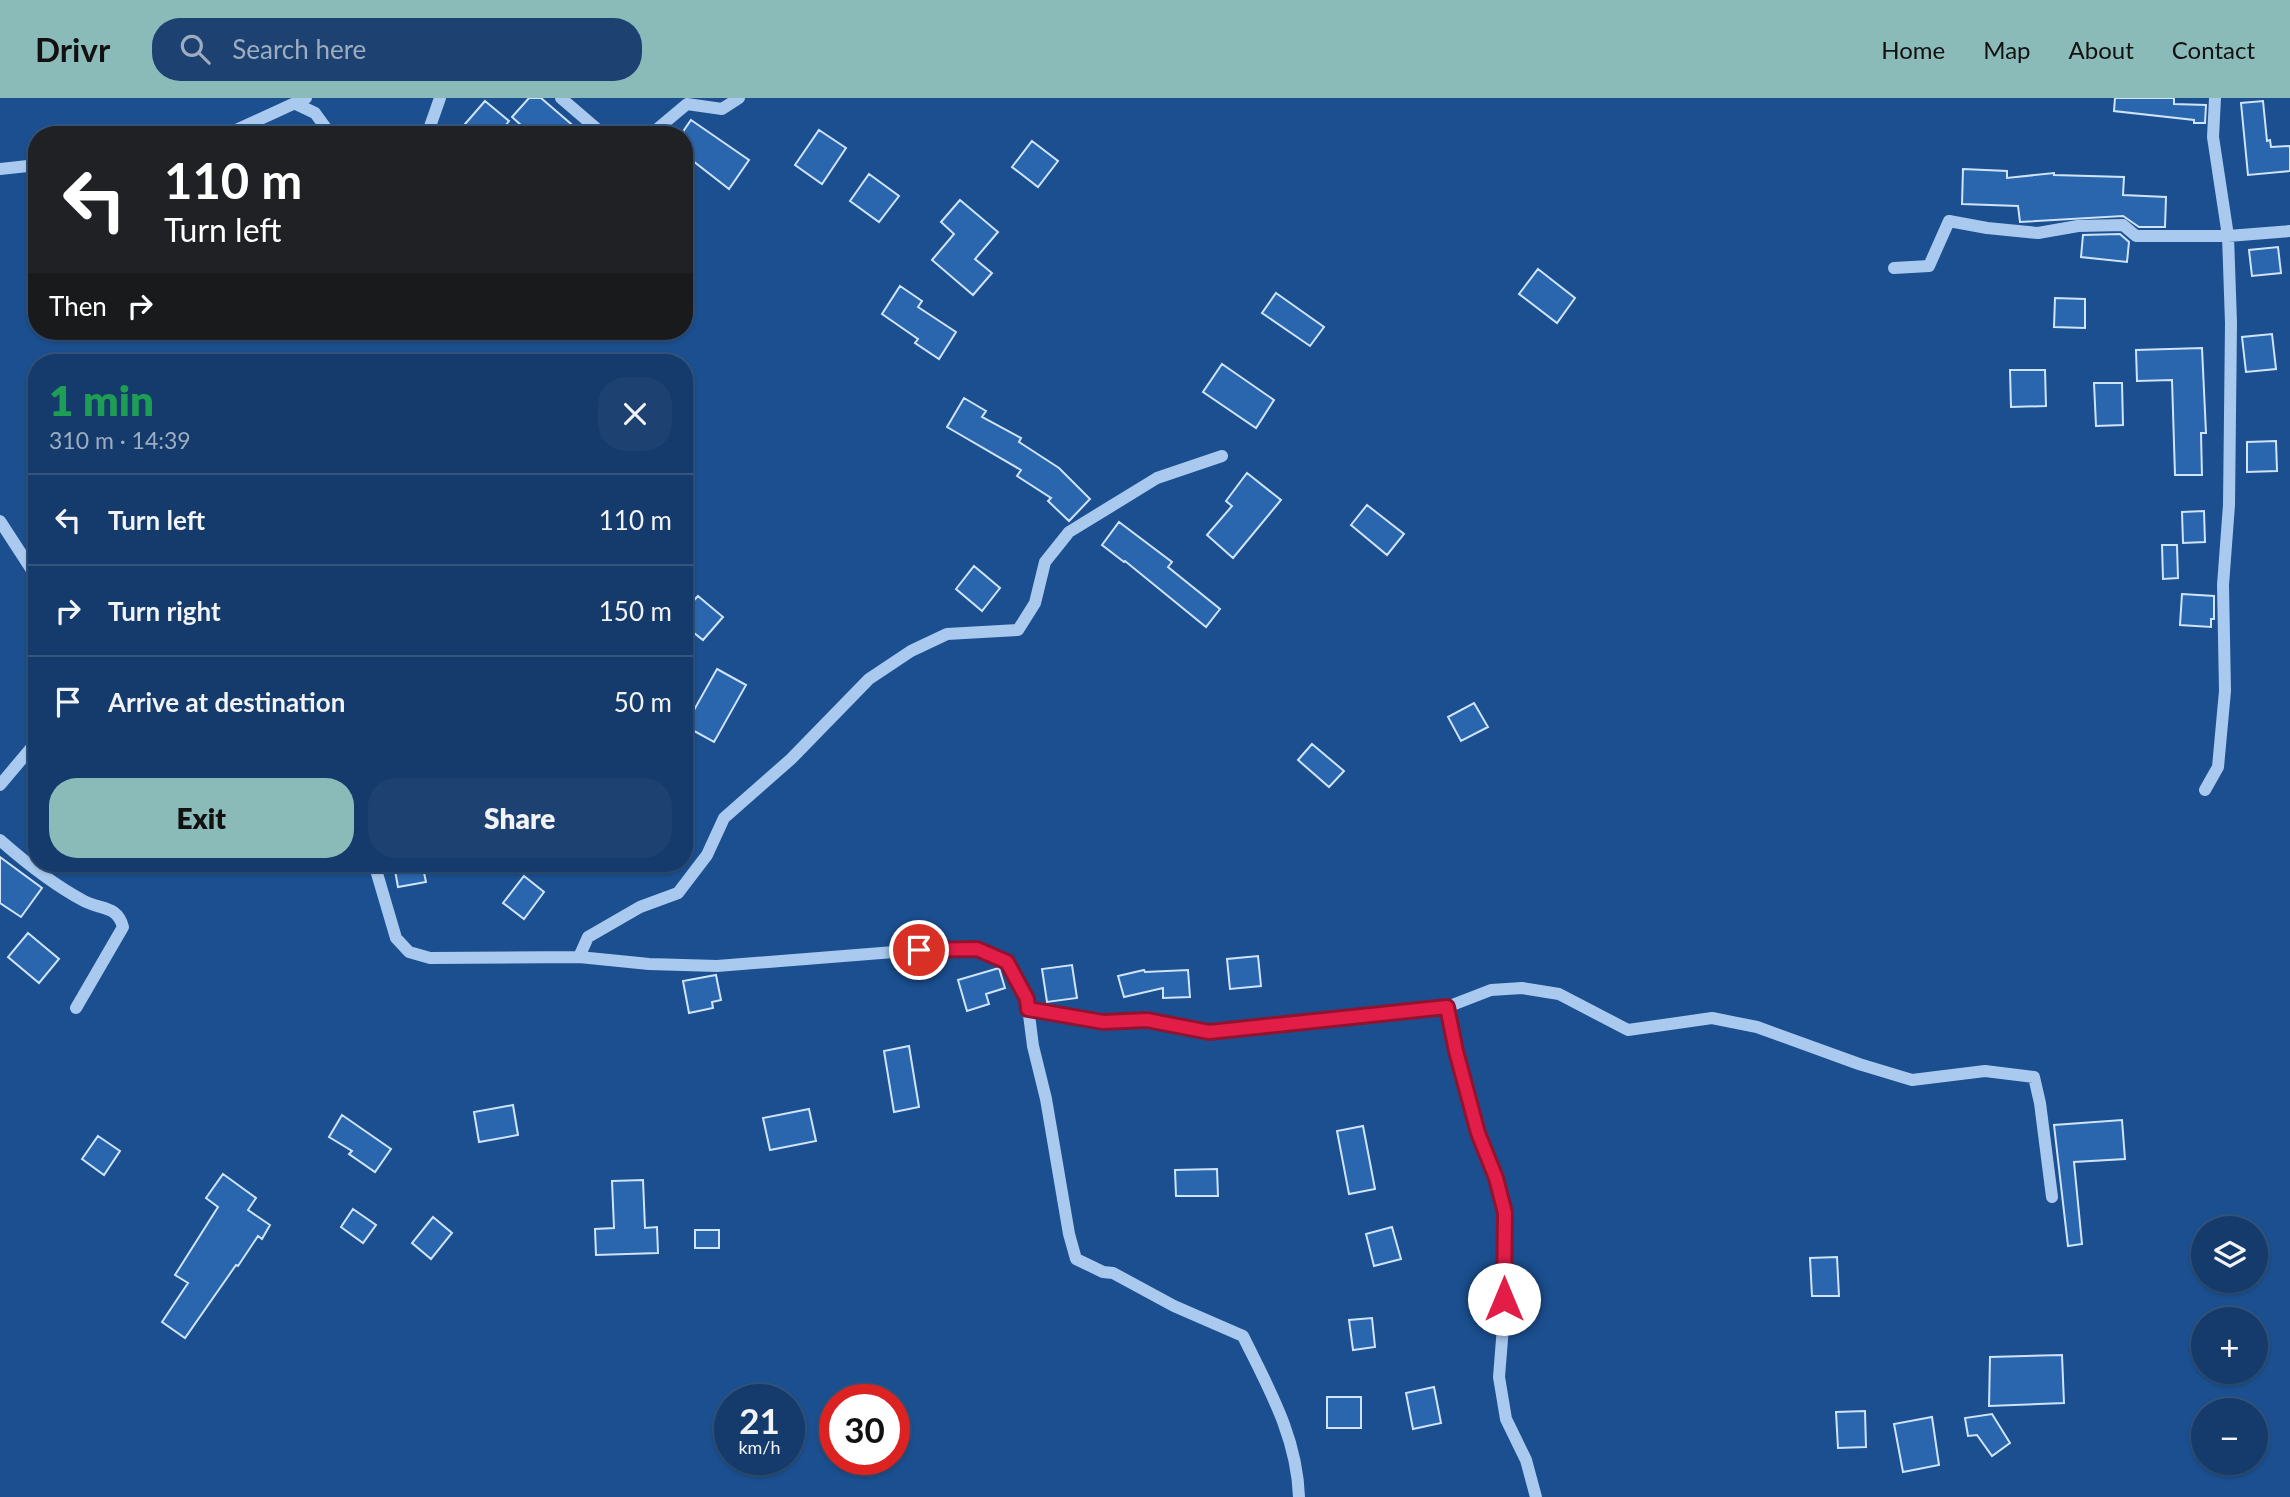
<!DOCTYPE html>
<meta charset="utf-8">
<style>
body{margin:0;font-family:Lato,sans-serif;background:#1d4271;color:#f1f3f6;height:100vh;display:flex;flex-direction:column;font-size:26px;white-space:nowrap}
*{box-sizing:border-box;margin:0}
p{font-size:23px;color:#9dadc1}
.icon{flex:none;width:38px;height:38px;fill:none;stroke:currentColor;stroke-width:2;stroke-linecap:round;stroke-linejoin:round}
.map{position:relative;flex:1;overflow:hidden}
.sheet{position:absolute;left:28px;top:256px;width:665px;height:518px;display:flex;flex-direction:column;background:#143b6b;border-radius:28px;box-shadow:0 2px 5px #0004,0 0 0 2px #33557e}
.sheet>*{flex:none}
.top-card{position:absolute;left:28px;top:28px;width:665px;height:214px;border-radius:28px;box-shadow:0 2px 5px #0004,0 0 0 2px #33557e;background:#202124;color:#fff;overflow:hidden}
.fabs{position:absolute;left:2191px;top:1118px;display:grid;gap:14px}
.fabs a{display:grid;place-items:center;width:77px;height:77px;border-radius:50%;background:#143b6b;box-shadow:0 2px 5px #0004,0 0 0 2px #33557e;font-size:35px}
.speed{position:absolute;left:714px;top:1286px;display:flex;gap:14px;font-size:35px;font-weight:700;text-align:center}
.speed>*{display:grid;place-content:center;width:91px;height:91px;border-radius:50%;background:#143b6b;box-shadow:0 2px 5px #0004,0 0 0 2px #33557e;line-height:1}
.speed small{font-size:18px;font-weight:400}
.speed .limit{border:10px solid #d22;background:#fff;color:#111}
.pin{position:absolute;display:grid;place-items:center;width:60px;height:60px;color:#fff;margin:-30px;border:4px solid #fff;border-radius:50%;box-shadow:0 2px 7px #0007}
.me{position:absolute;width:77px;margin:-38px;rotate:0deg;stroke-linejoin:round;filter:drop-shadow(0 0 5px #0008)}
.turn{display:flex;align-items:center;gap:24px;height:147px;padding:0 21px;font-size:32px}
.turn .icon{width:91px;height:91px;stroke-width:2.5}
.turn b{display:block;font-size:49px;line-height:60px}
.then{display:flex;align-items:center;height:66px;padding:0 21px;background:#0003;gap:14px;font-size:26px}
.round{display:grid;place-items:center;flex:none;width:74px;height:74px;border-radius:28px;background:#1d4271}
.overview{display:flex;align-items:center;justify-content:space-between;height:119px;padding:0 21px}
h1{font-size:42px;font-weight:800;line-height:52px;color:#1e9e55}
.button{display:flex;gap:14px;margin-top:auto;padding:14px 21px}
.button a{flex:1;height:80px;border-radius:28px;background:#8bbbb9;color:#111;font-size:28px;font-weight:800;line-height:80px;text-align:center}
.button a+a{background:#1d4271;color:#f1f3f6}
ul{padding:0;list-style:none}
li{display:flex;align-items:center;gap:21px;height:91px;padding:0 21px;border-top:2px solid #33557e}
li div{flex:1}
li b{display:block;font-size:26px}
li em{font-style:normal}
header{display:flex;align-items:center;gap:42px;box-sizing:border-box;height:98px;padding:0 35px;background:#8bbbb9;color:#111}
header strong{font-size:33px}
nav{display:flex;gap:38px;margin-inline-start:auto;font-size:24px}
.search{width:490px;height:63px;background:#1d4271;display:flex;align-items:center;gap:18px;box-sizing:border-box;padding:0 24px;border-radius:28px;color:#9dadc1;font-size:26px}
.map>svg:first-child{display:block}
</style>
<header>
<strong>Drivr</strong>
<div class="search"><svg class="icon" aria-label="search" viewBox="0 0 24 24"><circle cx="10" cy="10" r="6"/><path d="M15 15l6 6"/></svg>Search here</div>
<nav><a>Home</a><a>Map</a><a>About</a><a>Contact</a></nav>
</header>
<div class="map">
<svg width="2290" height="1399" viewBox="0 0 2290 1399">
<rect width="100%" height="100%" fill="#1b4f8f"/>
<path fill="#2a66ad" stroke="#cfe3fa" stroke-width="2" d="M 529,0 L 541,0 L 584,37 L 532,37 L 512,19 Z
M 2115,0 L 2174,0 L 2174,6 L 2206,7 L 2205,25 L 2194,25 L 2194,22 L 2114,13 Z
M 485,3 L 509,23 L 498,37 L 477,37 L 465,26 Z
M 2263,3 L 2267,43 L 2270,42 L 2271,49 L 2290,48 L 2290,73 L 2248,77 L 2241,5 Z
M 691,22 L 749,62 L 729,91 L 684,56 L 684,32 Z
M 819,32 L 846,50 L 822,86 L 795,67 Z
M 1032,43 L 1058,63 L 1038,89 L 1012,69 Z
M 1963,71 L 2007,73 L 2007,80 L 2054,75 L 2054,77 L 2124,79 L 2123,97 L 2166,99 L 2165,129 L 2139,129 L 2123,118 L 2020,124 L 2018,108 L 1962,106 Z
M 869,76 L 899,98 L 879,124 L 850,103 Z
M 960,102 L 998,134 L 975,161 L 992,175 L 973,197 L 932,162 L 954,136 L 941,124 Z
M 2120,136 L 2129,144 L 2127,164 L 2081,159 L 2083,137 Z
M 2278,149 L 2281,175 L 2252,178 L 2249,152 Z
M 1538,171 L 1575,200 L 1557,225 L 1519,196 Z
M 900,188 L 922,203 L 918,209 L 956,234 L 939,261 L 915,245 L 918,241 L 882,216 Z
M 1276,195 L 1324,229 L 1310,248 L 1262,215 Z
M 2055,200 L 2085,201 L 2085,230 L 2054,229 Z
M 2272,236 L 2276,271 L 2246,274 L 2242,239 Z
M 2202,250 L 2206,335 L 2201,335 L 2202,377 L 2175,377 L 2172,282 L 2137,283 L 2136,252 Z
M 1222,266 L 1274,302 L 1256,330 L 1203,294 Z
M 2010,272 L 2045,272 L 2046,308 L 2011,309 Z
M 2094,285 L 2122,285 L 2123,327 L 2096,328 Z
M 964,300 L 986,313 L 982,319 L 1021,340 L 1019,344 L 1059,370 L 1090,401 L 1069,423 L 1048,403 L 1051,400 L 1017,378 L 1021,372 L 947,329 Z
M 2276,343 L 2277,373 L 2247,374 L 2247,344 Z
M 1247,375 L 1281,402 L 1233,460 L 1207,437 L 1232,408 L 1226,403 Z
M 1367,407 L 1404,436 L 1387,457 L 1351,427 Z
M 2204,413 L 2205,444 L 2183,445 L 2182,414 Z
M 1119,424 L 1172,464 L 1168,469 L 1220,511 L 1206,529 L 1125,463 L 1124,464 L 1102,447 Z
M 2162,447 L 2177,447 L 2178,480 L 2163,481 Z
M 974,468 L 1000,490 L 982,513 L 956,491 Z
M 2182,496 L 2214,498 L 2214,521 L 2211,521 L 2211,529 L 2180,527 Z
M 698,498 L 723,519 L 703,542 L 684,527 L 684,513 Z
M 717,571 L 746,587 L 714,644 L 685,628 Z
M 1474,605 L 1488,629 L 1461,643 L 1448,619 Z
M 1312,646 L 1344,673 L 1329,689 L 1298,662 Z
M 0,759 L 42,790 L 21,819 L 0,805 Z
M 412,765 L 422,765 L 426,784 L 398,789 L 394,767 Z
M 524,778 L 544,794 L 524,821 L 503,805 Z
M 28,835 L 59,861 L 39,885 L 8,859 Z
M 1258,858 L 1261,888 L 1230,891 L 1227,861 Z
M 1072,867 L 1077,900 L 1047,904 L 1042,871 Z
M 999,870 L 1005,890 L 986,896 L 989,906 L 967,913 L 958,882 Z
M 1144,872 L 1145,874 L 1188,872 L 1190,899 L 1163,900 L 1163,890 L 1124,899 L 1118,878 Z
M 716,877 L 721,902 L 712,904 L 713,910 L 689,915 L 683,883 Z
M 909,948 L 919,1009 L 894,1014 L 884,953 Z
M 513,1007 L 518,1037 L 479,1044 L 474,1014 Z
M 809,1011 L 816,1043 L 770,1052 L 763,1020 Z
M 342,1017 L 391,1051 L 375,1074 L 349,1056 L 352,1053 L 329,1039 Z
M 2122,1022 L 2125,1061 L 2074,1064 L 2082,1146 L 2068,1148 L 2054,1027 Z
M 1363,1028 L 1375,1091 L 1349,1096 L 1337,1033 Z
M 98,1038 L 120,1053 L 104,1077 L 82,1061 Z
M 1217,1071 L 1218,1098 L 1176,1098 L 1175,1072 Z
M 223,1076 L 256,1100 L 248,1112 L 270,1127 L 262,1141 L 258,1138 L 238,1168 L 236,1167 L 185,1240 L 162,1224 L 188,1185 L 175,1177 L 218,1109 L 206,1100 Z
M 643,1082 L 645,1130 L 657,1129 L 658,1155 L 596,1157 L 595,1131 L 614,1130 L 612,1083 Z
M 353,1111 L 376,1127 L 363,1145 L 341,1129 Z
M 433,1119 L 452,1135 L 431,1161 L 412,1145 Z
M 1392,1129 L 1401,1161 L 1374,1168 L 1366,1136 Z
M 695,1132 L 719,1132 L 719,1150 L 695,1150 Z
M 1837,1159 L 1839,1198 L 1812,1198 L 1810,1160 Z
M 1372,1220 L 1375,1249 L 1353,1252 L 1349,1222 Z
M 2062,1257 L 2064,1305 L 1989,1308 L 1990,1259 Z
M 1434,1289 L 1441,1325 L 1413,1331 L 1406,1295 Z
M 1327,1299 L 1361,1299 L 1361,1330 L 1327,1330 Z
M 1865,1313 L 1866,1349 L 1838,1350 L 1836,1314 Z
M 1992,1316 L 2010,1345 L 1992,1358 L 1977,1337 L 1968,1338 L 1965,1320 Z
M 1932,1319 L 1939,1367 L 1903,1374 L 1894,1326 Z"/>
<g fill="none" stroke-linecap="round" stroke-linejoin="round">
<path stroke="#a9c9ee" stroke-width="12" d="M 561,0 L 604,37
M 296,6 L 315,15 L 331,37
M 220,37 L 234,33 L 306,0
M 427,37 L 440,0
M 650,37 L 687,6 L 722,11 L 739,0
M 0,71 L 37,67
M 1894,170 L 1929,168 L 1949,123 L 1987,130 L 2038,135 L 2078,128 L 2123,127 L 2136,138 L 2228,138 L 2213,39 L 2215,0
M 0,423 L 37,480
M 0,687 L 37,643
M 2205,692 L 2218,669 L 2225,593 L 2223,487 L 2229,407 L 2231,225 L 2228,138 L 2290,133
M 0,742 C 26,765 54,787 84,803 C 101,812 117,807 123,829 L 76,910
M 370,765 L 376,772 L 396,840 L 409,854 L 430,860 L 579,859 L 649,866 L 717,868 L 919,852 L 977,851 L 1007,864 L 1027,901 L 1033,948 L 1046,1001 L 1069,1136 L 1076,1161 L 1103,1174 L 1113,1175 L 1174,1208 L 1243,1238 C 1269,1291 1297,1339 1299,1399
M 579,859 L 588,839 L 640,809 L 678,795 L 707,757 L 724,720 L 791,661 L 869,581 L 911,553 L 947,536 L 1018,532 L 1035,505 L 1045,464 L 1069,434 L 1157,380 L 1222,358
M 1447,909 L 1491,892 L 1522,890 L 1559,896 L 1628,932 L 1712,920 L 1757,929 L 1859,966 L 1912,982 L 1985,973 L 2034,979 L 2040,1005 L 2052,1099
M 1028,911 L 1103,924 L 1147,922 L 1209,934 L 1447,909 L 1456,953 L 1478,1035 L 1496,1080 L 1505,1115 L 1504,1216 L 1499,1279 L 1506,1321 L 1526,1362 L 1536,1399"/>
</g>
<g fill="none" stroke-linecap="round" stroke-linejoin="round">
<g stroke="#92132f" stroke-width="18">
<path id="route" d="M 919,852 L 977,851 L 1007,864 L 1027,901 L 1028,911 L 1103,924 L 1147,922 L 1209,934 L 1447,909 L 1456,953 L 1478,1035 L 1496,1080 L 1505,1115 L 1504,1201"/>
</g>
<use href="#route" stroke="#e11d48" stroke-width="12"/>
</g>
</svg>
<div class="fabs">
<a><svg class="icon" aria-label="layers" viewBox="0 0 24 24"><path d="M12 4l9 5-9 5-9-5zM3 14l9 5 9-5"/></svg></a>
<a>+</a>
<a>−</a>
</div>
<div class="speed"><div>21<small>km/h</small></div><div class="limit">30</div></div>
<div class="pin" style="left:919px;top:852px;background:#d93025"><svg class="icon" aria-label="arrive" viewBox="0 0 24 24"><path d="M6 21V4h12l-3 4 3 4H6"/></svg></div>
<svg class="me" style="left:1504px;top:1201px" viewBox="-20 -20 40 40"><circle r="19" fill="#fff"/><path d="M0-13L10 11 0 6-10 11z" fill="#e11d48"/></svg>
<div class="top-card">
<div class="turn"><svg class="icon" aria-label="left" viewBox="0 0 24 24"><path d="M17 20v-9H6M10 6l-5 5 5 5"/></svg><div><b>110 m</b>Turn left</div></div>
<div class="then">Then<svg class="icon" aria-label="right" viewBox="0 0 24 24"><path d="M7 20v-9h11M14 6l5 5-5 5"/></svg></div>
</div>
<section class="sheet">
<div class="overview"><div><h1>1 min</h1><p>310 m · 14:39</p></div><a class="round"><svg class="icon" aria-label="close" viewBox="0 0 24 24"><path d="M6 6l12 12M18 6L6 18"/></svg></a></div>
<ul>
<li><svg class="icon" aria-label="left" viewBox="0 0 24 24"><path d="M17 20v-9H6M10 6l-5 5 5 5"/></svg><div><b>Turn left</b></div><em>110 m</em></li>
<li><svg class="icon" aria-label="right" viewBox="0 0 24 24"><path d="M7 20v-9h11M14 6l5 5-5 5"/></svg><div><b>Turn right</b></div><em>150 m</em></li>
<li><svg class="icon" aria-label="arrive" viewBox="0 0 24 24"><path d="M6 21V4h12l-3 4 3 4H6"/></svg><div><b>Arrive at destination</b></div><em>50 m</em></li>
</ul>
<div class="button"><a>Exit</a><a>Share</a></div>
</section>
</div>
